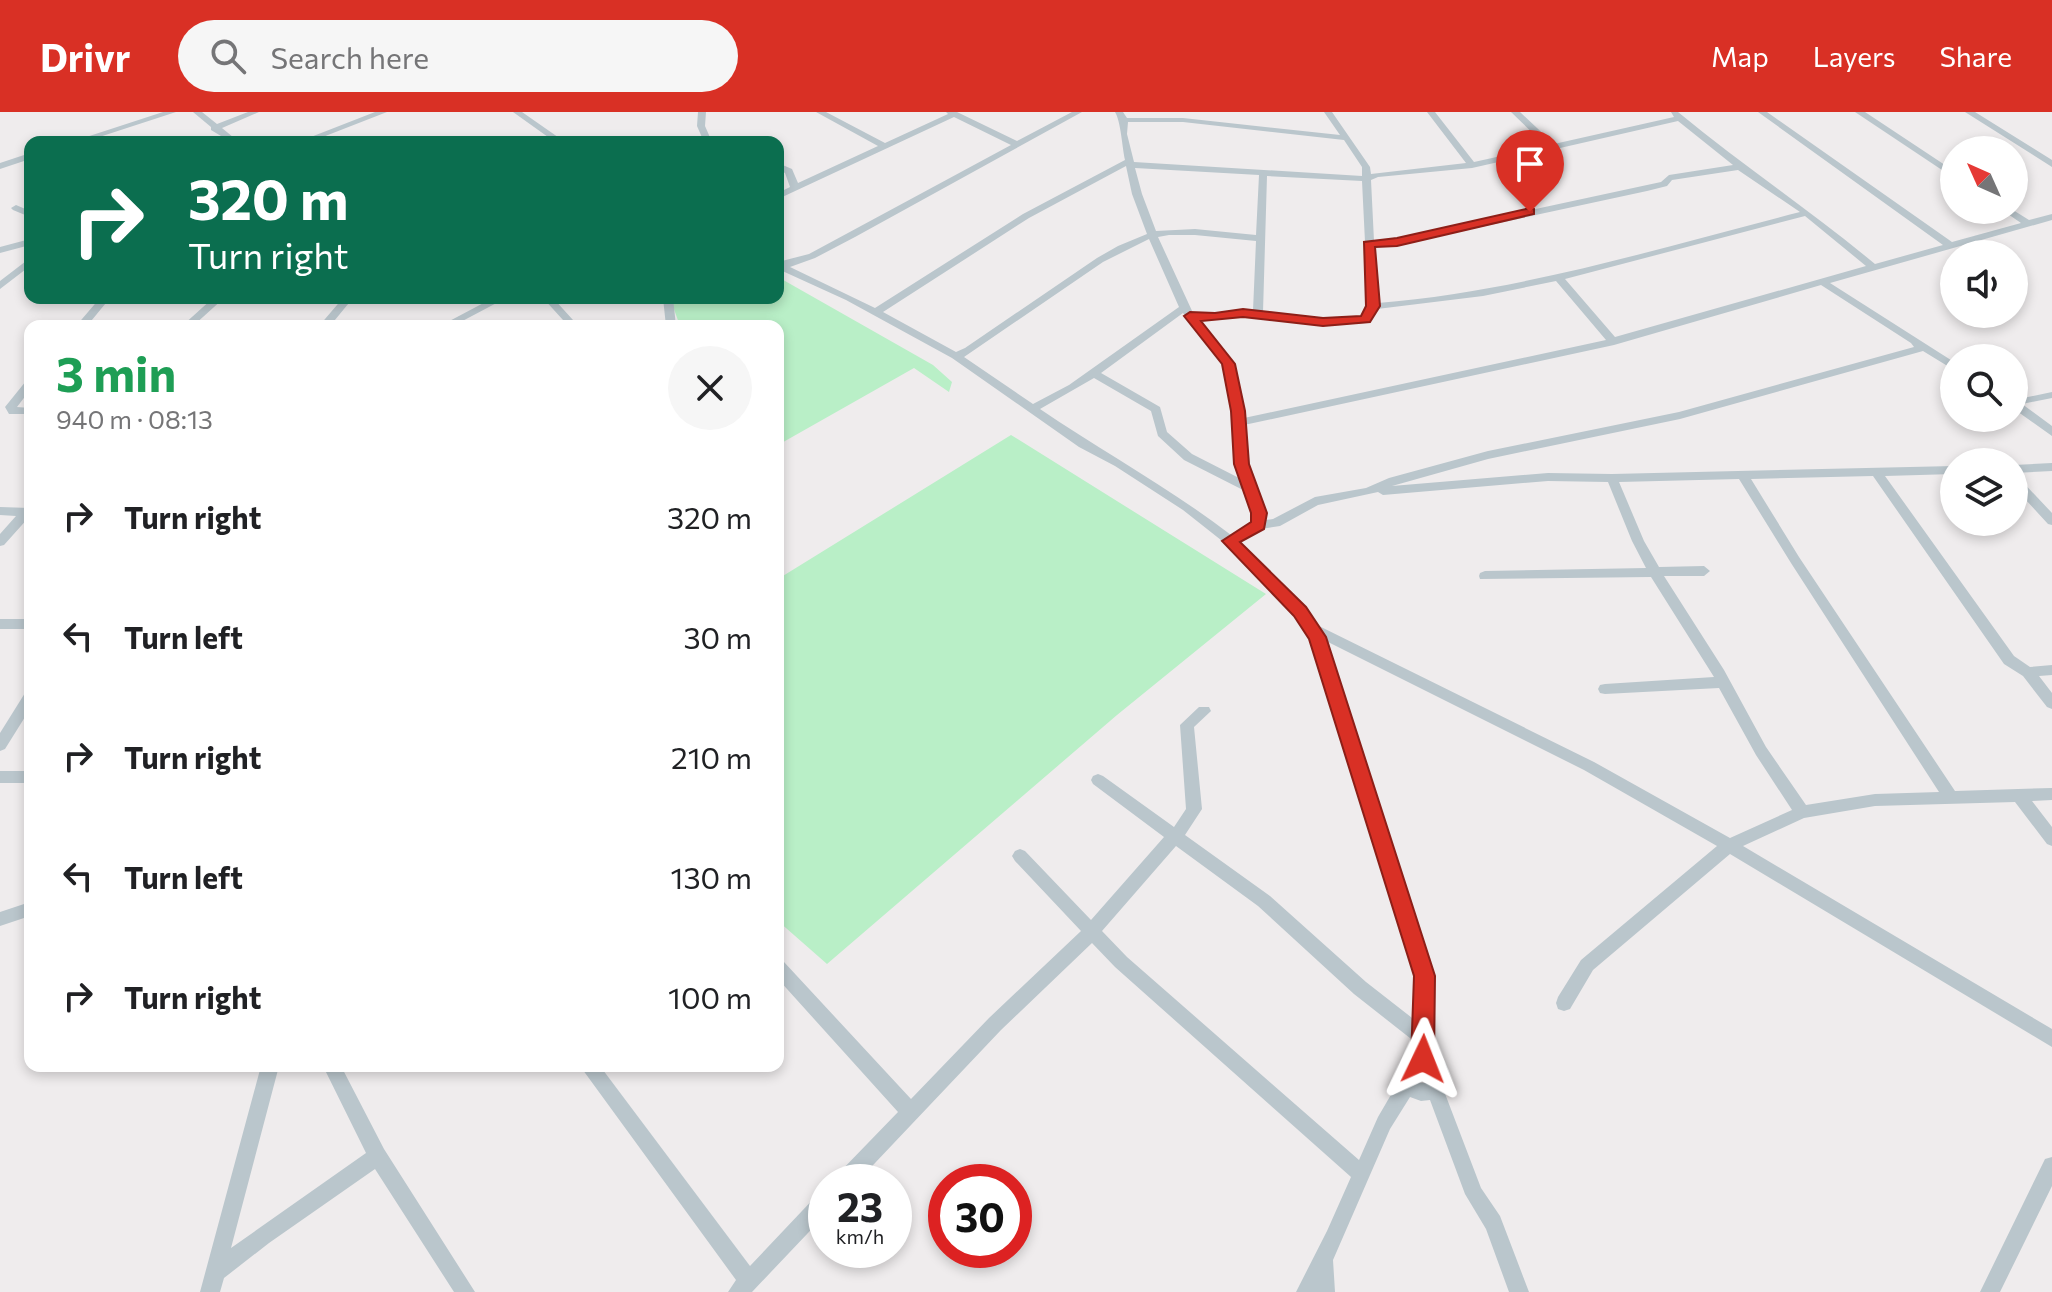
<!DOCTYPE html>
<meta charset="utf-8">
<style>
body{margin:0;font-family:Commissioner,sans-serif;background:#f6f6f6;color:#202124;height:100vh;display:flex;flex-direction:column;font-size:30px;white-space:nowrap}
*{box-sizing:border-box;margin:0}
p{font-size:26px;color:#757577}
.icon{flex:none;width:44px;height:44px;fill:none;stroke:currentColor;stroke-width:2;stroke-linecap:round;stroke-linejoin:round}
.map{position:relative;flex:1;overflow:hidden}
.side{position:absolute;left:24px;top:208px;width:760px;height:752px;display:flex;flex-direction:column;background:#fff;border-radius:16px;box-shadow:0 4px 12px #0003}
.side>*{flex:none}
.banner{position:absolute;left:24px;top:24px;width:760px;height:168px;border-radius:16px;box-shadow:0 4px 12px #0003;background:#0b6e4f;color:#fff;overflow:hidden}
.needle{width:52px;rotate:315deg}
.buttons{position:absolute;left:1940px;top:24px;display:grid;gap:16px}
.buttons a{display:grid;place-items:center;width:88px;height:88px;border-radius:50%;background:#fff;box-shadow:0 4px 12px #0003;font-size:40px}
.speed{position:absolute;left:808px;top:1052px;display:flex;gap:16px;font-size:40px;font-weight:700;text-align:center}
.speed>*{display:grid;place-content:center;width:104px;height:104px;border-radius:50%;background:#fff;box-shadow:0 4px 12px #0003;line-height:1}
.speed small{font-size:20px;font-weight:400}
.speed .limit{border:12px solid #d22;background:#fff;color:#111}
.pin{position:absolute;display:grid;place-items:center;width:68px;height:68px;color:#fff;margin:-82px -34px;border-radius:50% 50% 50% 0;rotate:-45deg;box-shadow:0 0 8px #0007}
.pin .icon{rotate:45deg}
.me{position:absolute;width:88px;margin:-44px;rotate:2deg;stroke-linejoin:round;filter:drop-shadow(0 0 6px #0008)}
.turn{display:flex;align-items:center;gap:28px;height:168px;padding:0 32px;font-size:36px}
.turn .icon{width:104px;height:104px;stroke-width:2.5}
.turn b{display:block;font-size:56px;line-height:68px}
.round{display:grid;place-items:center;flex:none;width:84px;height:84px;border-radius:42px;background:#f6f6f6}
.headline{display:flex;align-items:center;justify-content:space-between;height:136px;padding:0 32px}
h1{font-size:48px;font-weight:700;line-height:60px;color:#1e9e55}
ul{padding:0;list-style:none}
li{display:flex;align-items:center;gap:24px;height:120px;padding:0 32px}
li div{flex:1}
li b{display:block;font-size:30px}
li em{font-style:normal}
header{display:flex;align-items:center;gap:48px;box-sizing:border-box;height:112px;padding:0 40px;background:#d93025;color:#fff}
header strong{font-size:38px}
nav{display:flex;gap:44px;margin-inline-start:auto;font-size:28px}
.search{width:560px;height:72px;background:#f6f6f6;display:flex;align-items:center;gap:20px;box-sizing:border-box;padding:0 28px;border-radius:44px;color:#757577;font-size:30px}
.map>svg:first-child{display:block}
</style>
<header>
<strong>Drivr</strong>
<div class="search"><svg class="icon" aria-label="search" viewBox="0 0 24 24"><circle cx="10" cy="10" r="6"/><path d="M15 15l6 6"/></svg>Search here</div>
<nav><a>Map</a><a>Layers</a><a>Share</a></nav>
</header>
<div class="map">
<svg width="2052" height="1180" viewBox="0 0 2052 1180">
<rect width="100%" height="100%" fill="#efeced"/>
<path fill="#b9efc7" d="M 778,165 L 933,253 L 952,270 L 949,280 L 914,256 L 778,333 L 778,214 L 680,214 L 670,186 L 778,186 Z
M 1011,323 L 1266,482 L 1117,603 L 827,852 L 778,809 L 778,467 Z"/>
<g fill="none" stroke-linecap="round" stroke-linejoin="round">
<path fill="#bac6cc" fill-rule="evenodd" d="M 163,0 L 176,0 L 84,30 L 71,30 Z
M 193,0 L 202,0 L 217,12 L 248,0 L 259,0 L 222,16 L 239,30 L 202,30 L 206,27 L 226,27 L 211,18 L 211,15 Z
M 375,0 L 387,0 L 310,30 L 298,30 Z
M 513,0 L 522,0 L 565,30 L 555,30 Z
M 698,0 L 706,0 L 705,14 L 712,30 L 704,30 L 697,14 Z
M 816,0 L 826,0 L 885,31 L 948,2 L 946,0 L 957,0 L 1017,29 L 1072,0 L 1082,0 L 855,125 L 815,146 L 790,155 L 875,196 L 1023,102 L 1125,48 C 1122,34 1121,10 1115,0 L 1123,0 L 1127,6 L 1183,6 L 1340,23 L 1324,0 L 1332,0 L 1370,55 L 1371,62 L 1466,51 L 1427,0 L 1435,0 L 1474,50 L 1546,34 L 1511,0 L 1520,0 L 1554,32 L 1674,5 L 1671,0 L 1678,0 C 1742,53 1811,99 1875,152 L 1943,133 L 1758,0 L 1767,0 L 1952,130 L 2021,111 L 2002,98 L 2013,98 L 2029,108 L 2052,102 L 2052,108 L 1830,171 L 1954,250 L 1954,258 L 1923,239 L 1680,307 L 1488,347 L 1392,374 L 1548,361 L 1612,362 L 1954,354 L 1954,362 L 1885,364 L 2014,544 L 2030,555 L 2052,553 L 2052,563 L 2039,564 L 2052,581 L 2052,597 L 2047,595 L 2023,564 L 2004,552 L 1873,364 L 1751,367 L 1799,445 L 1955,679 L 2052,676 L 2052,688 L 2032,689 L 2052,715 L 2052,734 L 2047,732 L 2015,690 L 1875,694 L 1804,706 L 1743,734 L 2052,917 L 2052,935 L 1730,742 L 1593,858 L 1570,897 L 1564,899 L 1558,897 L 1556,891 L 1558,885 L 1581,848 L 1717,734 L 1584,658 L 1326,529 L 1429,850 L 1434,875 L 1432,941 C 1450,948 1452,963 1444,979 L 1481,1076 L 1500,1104 L 1529,1180 L 1509,1180 L 1486,1117 L 1465,1082 L 1430,988 L 1421,989 L 1410,985 L 1390,1017 L 1333,1148 L 1335,1180 L 1296,1180 L 1327,1119 L 1351,1065 L 1115,855 L 1092,831 L 1001,918 L 857,1070 L 835,1070 L 837,1063 L 898,1000 L 778,867 L 778,847 L 784,850 L 911,987 L 989,906 L 1081,819 L 1015,749 L 1012,744 L 1015,739 L 1020,737 L 1025,739 L 1091,808 L 1164,725 L 1093,672 L 1091,668 L 1093,664 L 1098,662 L 1103,664 L 1174,715 L 1186,697 L 1180,613 L 1199,595 L 1209,595 L 1211,599 L 1194,615 L 1202,697 L 1185,723 L 1270,784 L 1366,870 L 1416,909 L 1418,875 L 1413,850 L 1312,526 L 1295,503 L 1226,432 L 1183,398 L 1115,354 L 1079,335 L 952,246 L 846,188 L 778,157 L 778,150 L 809,142 L 1011,33 L 954,5 L 778,87 L 778,81 L 790,75 L 785,61 L 778,57 L 778,51 L 792,57 L 798,71 L 878,34 ZM 1678,9 L 1733,53 L 1669,63 L 1661,70 L 1647,73 L 1397,127 L 1374,129 L 1371,68 L 1378,65 L 1472,56 ZM 1128,10 L 1183,10 L 1344,28 L 1362,55 L 1362,64 L 1134,50 L 1127,22 ZM 1126,54 L 1132,82 L 1147,122 L 1118,134 L 1097,146 L 965,236 L 956,240 L 883,200 L 1029,106 ZM 1135,56 L 1259,63 L 1256,123 L 1195,117 L 1156,119 L 1142,82 ZM 1738,58 L 1800,100 C 1659,136 1523,179 1378,191 L 1375,134 L 1397,133 L 1647,79 L 1667,74 L 1672,68 ZM 1267,64 L 1362,69 L 1365,130 L 1363,132 L 1365,134 L 1368,194 L 1362,205 L 1323,207 L 1263,200 ZM 1805,104 L 1866,154 L 1615,225 L 1565,167 ZM 1169,123 L 1195,123 L 1256,129 L 1253,199 L 1193,201 L 1158,125 ZM 1149,127 L 1179,195 L 1069,273 L 1033,292 L 964,245 L 1103,150 ZM 1556,169 L 1606,228 L 1244,306 L 1233,252 L 1198,207 L 1243,204 L 1323,213 L 1366,211 L 1370,210 L 1377,197 L 1483,184 ZM 1821,173 L 1911,231 L 1914,235 L 1679,300 L 1488,339 L 1389,366 L 1366,376 L 1315,385 L 1273,407 L 1265,408 L 1265,401 L 1247,352 L 1244,313 L 1614,233 ZM 1183,201 L 1223,252 L 1232,299 L 1235,352 L 1241,367 L 1192,342 L 1167,320 L 1160,295 L 1101,261 ZM 1094,266 L 1151,299 L 1158,324 L 1184,348 L 1245,379 L 1253,401 L 1252,411 L 1231,423 C 1170,376 1103,340 1040,297 ZM 1739,367 L 1791,451 L 1939,680 L 1875,682 L 1806,693 L 1766,635 L 1724,558 L 1664,464 L 1704,464 L 1710,459 L 1704,454 L 1659,455 L 1644,429 L 1619,370 ZM 1548,369 L 1608,370 L 1632,429 L 1646,456 L 1485,459 L 1480,461 L 1479,464 L 1480,467 L 1651,465 L 1714,565 L 1605,572 L 1600,573 L 1598,577 L 1600,581 L 1605,582 L 1719,576 L 1756,643 L 1792,698 L 1730,726 L 1594,650 L 1317,513 L 1305,497 L 1238,430 L 1261,417 L 1280,414 L 1318,393 L 1378,380 L 1383,383 ZM 1176,734 L 1258,794 L 1354,882 L 1415,930 L 1415,941 L 1403,950 L 1399,961 L 1399,969 L 1378,1005 L 1359,1048 L 1127,845 L 1102,819 ZM 1421,956 L 1427,956 L 1431,961 L 1431,967 L 1427,971 L 1421,971 L 1416,967 L 1417,961 Z
M 1855,0 L 1865,0 L 1954,59 L 1954,66 Z
M 1965,0 L 1975,0 L 2052,48 L 2052,55 Z
M 30,41 L 30,47 L 0,57 L 0,51 Z
M 16,93 L 30,99 L 30,105 L 13,98 L 11,96 Z
M 30,127 L 30,133 L 0,141 L 0,135 Z
M 30,146 L 30,154 L 0,177 L 0,169 Z
M 100,186 L 110,186 L 87,214 L 76,214 Z
M 213,186 L 224,186 L 193,214 L 182,214 Z
M 343,186 L 353,186 L 330,214 L 319,214 Z
M 493,186 L 506,186 L 453,214 L 440,214 Z
M 543,186 L 553,186 L 573,208 L 570,214 L 560,214 L 563,208 Z
M 663,186 L 673,186 L 676,214 L 666,214 Z
M 30,268 L 30,278 L 17,295 L 30,296 L 30,302 L 9,302 L 5,295 L 26,269 Z
M 2052,280 L 2052,286 L 2022,292 L 2052,314 L 2052,324 L 2014,297 L 2014,285 L 2023,286 Z
M 2052,351 L 2052,359 L 2014,361 L 2014,353 Z
M 2014,364 L 2018,365 L 2052,401 L 2052,413 L 2048,412 L 2014,375 Z
M 0,395 L 30,396 L 30,404 L 4,433 L 0,434 L 0,422 L 16,404 L 0,403 Z
M 0,507 L 30,507 L 30,517 L 0,517 Z
M 30,580 L 30,597 L 5,637 L 0,639 L 0,621 L 25,581 Z
M 0,659 L 30,659 L 30,671 L 0,671 Z
M 30,790 L 30,804 L 0,814 L 0,800 Z
M 261,954 L 279,954 L 231,1136 L 366,1041 L 323,954 L 341,954 L 384,1037 L 475,1180 L 454,1180 L 375,1057 L 269,1131 L 224,1166 L 220,1180 L 200,1180 Z
M 580,954 L 600,954 L 750,1154 L 819,1081 L 826,1079 L 826,1102 L 752,1180 L 728,1180 L 736,1168 Z
M 2052,1045 L 2052,1074 L 2000,1180 L 1980,1180 L 2045,1047 Z"/>
</g>
<path fill="#d93025" stroke="#8d1f18" stroke-width="2" d="M 1530,96 L 1534,97 L 1534,102 L 1397,134 L 1375,135 L 1380,194 L 1370,210 L 1323,214 L 1243,205 L 1201,209 L 1235,252 L 1245,299 L 1249,352 L 1267,401 L 1264,417 L 1240,430 L 1306,495 L 1326,525 L 1435,864 L 1434,947 L 1431,955 L 1423,958 L 1415,955 L 1411,947 L 1414,864 L 1309,527 L 1294,504 L 1222,429 L 1251,410 L 1251,401 L 1234,352 L 1231,299 L 1222,252 L 1184,204 L 1190,200 L 1215,201 L 1243,197 L 1323,206 L 1361,204 L 1366,194 L 1364,130 L 1397,126 Z"/>
</svg>
<div class="buttons">
<a><svg class="needle" viewBox="-14 -14 28 28"><path d="M0-13l5 13h-10z" fill="#e53935"/><path d="M0 13l5-13h-10z" fill="#757577"/></svg></a>
<a><svg class="icon" aria-label="sound" viewBox="0 0 24 24"><path d="M4 9h4l5-4v14l-5-4H4zM17 9q2 3 0 6"/></svg></a>
<a><svg class="icon" aria-label="search" viewBox="0 0 24 24"><circle cx="10" cy="10" r="6"/><path d="M15 15l6 6"/></svg></a>
<a><svg class="icon" aria-label="layers" viewBox="0 0 24 24"><path d="M12 4l9 5-9 5-9-5zM3 14l9 5 9-5"/></svg></a>
</div>
<div class="speed"><div>23<small>km/h</small></div><div class="limit">30</div></div>
<div class="pin" style="left:1530px;top:100px;background:#d93025"><svg class="icon" aria-label="arrive" viewBox="0 0 24 24"><path d="M6 21V4h12l-3 4 3 4H6"/></svg></div>
<svg class="me" style="left:1423px;top:947px" viewBox="-20 -20 40 40"><path d="M0-17L14 15 0 8-14 15z" fill="#d93025" stroke="#fff" stroke-width="4"/></svg>
<div class="banner">
<div class="turn"><svg class="icon" aria-label="right" viewBox="0 0 24 24"><path d="M7 20v-9h11M14 6l5 5-5 5"/></svg><div><b>320 m</b>Turn right</div></div>
</div>
<section class="side">
<div class="headline"><div><h1>3 min</h1><p>940 m · 08:13</p></div><a class="round"><svg class="icon" aria-label="close" viewBox="0 0 24 24"><path d="M6 6l12 12M18 6L6 18"/></svg></a></div>
<ul>
<li><svg class="icon" aria-label="right" viewBox="0 0 24 24"><path d="M7 20v-9h11M14 6l5 5-5 5"/></svg><div><b>Turn right</b></div><em>320 m</em></li>
<li><svg class="icon" aria-label="left" viewBox="0 0 24 24"><path d="M17 20v-9H6M10 6l-5 5 5 5"/></svg><div><b>Turn left</b></div><em>30 m</em></li>
<li><svg class="icon" aria-label="right" viewBox="0 0 24 24"><path d="M7 20v-9h11M14 6l5 5-5 5"/></svg><div><b>Turn right</b></div><em>210 m</em></li>
<li><svg class="icon" aria-label="left" viewBox="0 0 24 24"><path d="M17 20v-9H6M10 6l-5 5 5 5"/></svg><div><b>Turn left</b></div><em>130 m</em></li>
<li><svg class="icon" aria-label="right" viewBox="0 0 24 24"><path d="M7 20v-9h11M14 6l5 5-5 5"/></svg><div><b>Turn right</b></div><em>100 m</em></li>
</ul>
</section>
</div>
